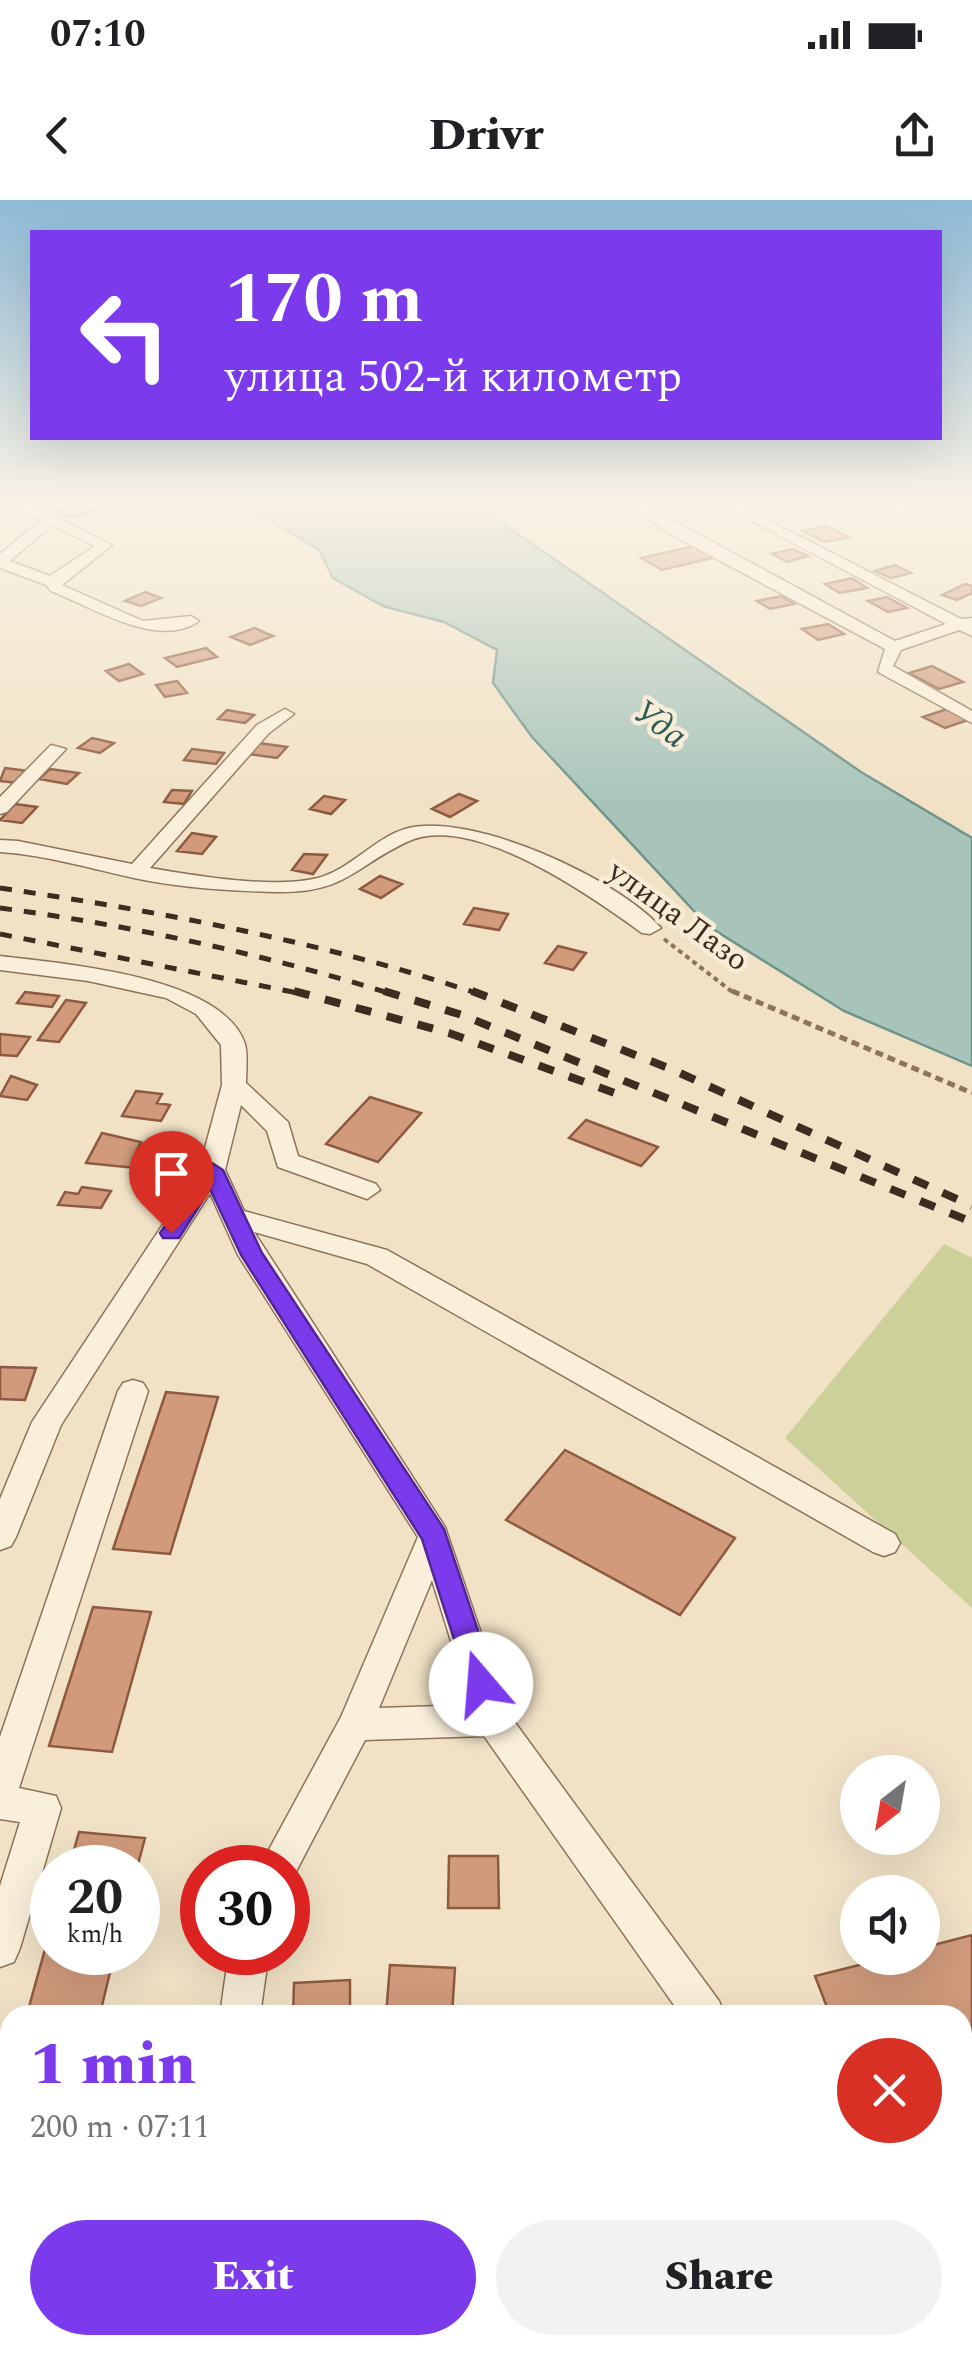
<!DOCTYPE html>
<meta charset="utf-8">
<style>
body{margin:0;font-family:Spectral,serif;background:#f2f2f2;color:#202124;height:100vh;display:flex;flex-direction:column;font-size:38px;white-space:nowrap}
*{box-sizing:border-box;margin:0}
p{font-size:32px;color:#757577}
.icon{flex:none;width:55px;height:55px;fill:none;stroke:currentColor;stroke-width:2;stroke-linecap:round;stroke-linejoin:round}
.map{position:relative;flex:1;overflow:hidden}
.drawer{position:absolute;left:0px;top:1805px;width:972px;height:350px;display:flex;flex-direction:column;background:#fff;border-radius:30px 30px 0 0;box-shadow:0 10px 40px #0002}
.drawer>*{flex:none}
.top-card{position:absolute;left:30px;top:30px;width:912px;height:210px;border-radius:0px;box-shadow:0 10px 40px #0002;background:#7c3aed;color:#fff;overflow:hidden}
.needle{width:65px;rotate:211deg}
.buttons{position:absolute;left:840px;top:1555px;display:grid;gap:20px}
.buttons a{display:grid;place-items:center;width:100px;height:100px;border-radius:50%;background:#fff;box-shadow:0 10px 40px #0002;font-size:50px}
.speed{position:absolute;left:30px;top:1645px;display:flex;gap:20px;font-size:50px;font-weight:700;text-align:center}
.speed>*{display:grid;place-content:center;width:130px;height:130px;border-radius:50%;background:#fff;box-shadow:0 10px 40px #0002;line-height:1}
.speed small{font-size:25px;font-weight:400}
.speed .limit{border:15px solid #d22;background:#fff;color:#111}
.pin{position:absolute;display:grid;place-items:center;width:85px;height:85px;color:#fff;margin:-102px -42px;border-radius:50% 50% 50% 0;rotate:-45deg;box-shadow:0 0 10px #0007}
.pin .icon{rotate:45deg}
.me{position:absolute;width:110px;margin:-55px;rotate:342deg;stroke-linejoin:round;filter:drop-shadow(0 0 8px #0008)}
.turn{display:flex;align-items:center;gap:35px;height:210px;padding:0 30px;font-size:45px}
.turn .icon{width:130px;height:130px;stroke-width:2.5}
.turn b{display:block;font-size:70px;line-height:85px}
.round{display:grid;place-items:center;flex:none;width:105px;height:105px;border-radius:52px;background:#f2f2f2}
.headline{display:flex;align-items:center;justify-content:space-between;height:170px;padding:0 30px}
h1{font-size:60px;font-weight:800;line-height:75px;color:#7c3aed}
.button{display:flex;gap:20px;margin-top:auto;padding:20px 30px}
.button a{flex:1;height:115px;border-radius:60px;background:#7c3aed;color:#fff;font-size:40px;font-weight:800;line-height:115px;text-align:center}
.button a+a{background:#f2f2f2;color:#202124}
.status{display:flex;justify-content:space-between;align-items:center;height:70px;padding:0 50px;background:#fff;direction:ltr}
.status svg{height:28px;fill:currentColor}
header{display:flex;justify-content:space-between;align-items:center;height:130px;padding:0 30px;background:#fff;font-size:45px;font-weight:800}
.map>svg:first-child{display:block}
</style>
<div class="status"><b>07:10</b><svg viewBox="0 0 49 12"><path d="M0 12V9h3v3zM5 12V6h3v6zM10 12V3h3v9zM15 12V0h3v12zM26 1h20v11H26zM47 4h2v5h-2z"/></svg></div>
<header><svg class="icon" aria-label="back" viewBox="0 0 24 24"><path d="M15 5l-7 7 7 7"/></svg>Drivr<svg class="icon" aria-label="share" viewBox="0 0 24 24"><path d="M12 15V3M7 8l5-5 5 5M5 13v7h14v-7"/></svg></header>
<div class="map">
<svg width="972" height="2155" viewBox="0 0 972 2155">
<rect width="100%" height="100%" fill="#f1e2c6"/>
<path fill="#ccd099" d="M 944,1044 L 972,1058 L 972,1408 L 785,1238 Z"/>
<path fill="#a8c4ba" stroke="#6e9388" stroke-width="2.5" d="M 240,302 L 472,302 L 861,572 L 972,638 L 972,866 L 844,811 L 708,726 L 532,537 L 493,483 L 497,450 L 444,422 L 383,406 L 333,378 L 319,350 Z"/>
<path fill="#d09a7b" stroke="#8e5a3f" stroke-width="2.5" d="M 79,305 L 94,310 L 73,318 L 57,312 Z
M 826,326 L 848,337 L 825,342 L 803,331 Z
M 694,346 L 716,357 L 662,370 L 641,358 Z
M 793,349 L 808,356 L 787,362 L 772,354 Z
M 895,365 L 911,373 L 891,378 L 875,371 Z
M 852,378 L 867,388 L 840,393 L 825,384 Z
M 965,384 L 972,386 L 972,393 L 957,400 L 942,395 Z
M 145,392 L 161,398 L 141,406 L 125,401 Z
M 781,396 L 794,404 L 770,409 L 757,401 Z
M 887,397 L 907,408 L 888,412 L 868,401 Z
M 828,424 L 844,434 L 818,440 L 802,429 Z
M 254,428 L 273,436 L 250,445 L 231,437 Z
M 206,448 L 217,457 L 177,467 L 165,458 Z
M 129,464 L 143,474 L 119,481 L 106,471 Z
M 932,466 L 963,482 L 939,489 L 909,473 Z
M 177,481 L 187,493 L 165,497 L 156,485 Z
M 947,509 L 968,520 L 945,528 L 923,517 Z
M 227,510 L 254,515 L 245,523 L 218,519 Z
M 92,538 L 114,543 L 100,553 L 78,548 Z
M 259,543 L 287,547 L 277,558 L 248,554 Z
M 192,549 L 224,553 L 216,564 L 184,560 Z
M 5,568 L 28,571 L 17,583 L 0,581 Z
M 50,569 L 79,573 L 67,584 L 39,579 Z
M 172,590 L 192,591 L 184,604 L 164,602 Z
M 459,594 L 477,601 L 450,617 L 432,609 Z
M 324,596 L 345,600 L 331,614 L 310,609 Z
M 15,604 L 37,607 L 22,623 L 0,620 Z
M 192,633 L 216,637 L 202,654 L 177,651 Z
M 304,654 L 327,655 L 313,674 L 292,670 Z
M 380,676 L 402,684 L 381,698 L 360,689 Z
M 474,708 L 508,714 L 499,730 L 464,724 Z
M 558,746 L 586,753 L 573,770 L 545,763 Z
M 25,792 L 59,796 L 52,807 L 17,803 Z
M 66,800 L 86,803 L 59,842 L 38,840 Z
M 0,834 L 30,837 L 17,856 L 0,855 Z
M 11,876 L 37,885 L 27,900 L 0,896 Z
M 136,891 L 162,894 L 157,903 L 170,905 L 161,921 L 122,916 Z
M 370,897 L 421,913 L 378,962 L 326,944 Z
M 586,920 L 658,947 L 641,966 L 569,938 Z
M 102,933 L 141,942 L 133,959 L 149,961 L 145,969 L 86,963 Z
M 82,987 L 111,991 L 101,1008 L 58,1005 L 65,992 L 78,994 Z
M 0,1167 L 36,1168 L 25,1200 L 0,1199 Z
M 166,1192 L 218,1197 L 170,1354 L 113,1349 Z
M 565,1250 L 735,1338 L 680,1415 L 506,1320 Z
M 93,1407 L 151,1412 L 112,1552 L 49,1546 Z
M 79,1632 L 145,1638 L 137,1668 L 69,1668 Z
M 449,1656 L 498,1656 L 499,1708 L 448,1708 Z
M 52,1724 L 52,1752 L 115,1752 L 100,1814 L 29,1807 Z
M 972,1735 L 972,1868 L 962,1871 L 962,1815 L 830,1815 L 815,1776 L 887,1758 L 922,1758 L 922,1748 Z
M 390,1765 L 455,1768 L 452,1815 L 386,1815 Z
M 350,1780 L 350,1815 L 293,1815 L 294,1783 Z"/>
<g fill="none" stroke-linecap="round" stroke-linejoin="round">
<g stroke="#8d735b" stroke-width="3">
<path id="minor" d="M 8,302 L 25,302 L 112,345 L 62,385 L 143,421 L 191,416 L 199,421 C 158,450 92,407 51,391 L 46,385 L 0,368 L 0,354 L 41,320 ZM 52,325 L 95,346 L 50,376 L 10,361 Z
M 623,302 L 639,302 L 895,441 L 946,424 L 716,302 L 733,302 L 961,419 L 972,418 L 972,436 L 959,430 L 901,450 L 893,466 L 972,511 L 972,523 L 878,472 L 885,449 L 670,334 Z
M 869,302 L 930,302 L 903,314 Z
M 285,509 L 294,514 L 269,533 L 150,668 C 197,676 272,689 318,678 C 351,669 373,639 405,629 C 469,610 619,679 661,728 L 650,734 L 642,733 C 591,696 474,613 409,641 C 354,666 347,693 278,692 C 230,691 181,688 134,678 C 89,668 46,655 0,652 L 0,640 L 18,641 L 132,664 L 257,525 Z
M 51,545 L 66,549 L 7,612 L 0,614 L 0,597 Z
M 0,756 C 62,764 222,775 245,844 C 248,855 246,872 246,883 L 288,922 L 298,956 L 376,984 L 380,990 L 367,999 L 278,967 L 267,931 L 241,905 L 225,970 L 244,1011 L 387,1050 L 895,1334 L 900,1343 L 895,1352 L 884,1356 L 873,1352 L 367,1064 L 254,1032 L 445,1327 L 508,1513 L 719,1801 L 725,1815 L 681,1815 L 484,1536 L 365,1540 L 291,1681 L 288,1682 L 288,1668 L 259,1668 L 341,1517 L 418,1337 L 238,1055 L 210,993 L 61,1225 L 16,1337 L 11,1346 L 0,1350 L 0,1299 L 32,1222 L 199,970 L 222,885 L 221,845 L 196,814 L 166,798 L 88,781 L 0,770 ZM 432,1380 L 471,1505 L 379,1508 Z
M 133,1180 L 143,1183 L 148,1191 L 19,1588 L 56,1596 L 61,1608 L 20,1748 L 14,1762 L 0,1767 L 0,1686 L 20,1622 L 0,1619 L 0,1537 L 118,1191 L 123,1183 Z
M 229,1752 L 269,1752 L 260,1815 L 220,1815 Z
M 962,1962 L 972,1965 L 972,2010 L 962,2006 Z
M 176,2145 L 222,2145 L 221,2155 L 175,2155 Z"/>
</g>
<path stroke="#8d735b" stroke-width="4" stroke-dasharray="5 4" stroke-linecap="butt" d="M 664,739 L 735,794"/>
<path stroke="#8d735b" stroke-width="5" stroke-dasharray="8 5" stroke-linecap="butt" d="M 732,791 L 972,893"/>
<use href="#minor" fill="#faefda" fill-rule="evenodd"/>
<path stroke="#3d2c1f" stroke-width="5" stroke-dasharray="12 12" stroke-linecap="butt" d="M 0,688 C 163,712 323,742 479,794
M 0,708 C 134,726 263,754 392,794
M 0,734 L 303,794"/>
<path stroke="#3d2c1f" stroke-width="8" stroke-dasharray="16 16" stroke-linecap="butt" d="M 294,791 L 449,833 L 623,896
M 384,791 L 462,815 L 972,1022
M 472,791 L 671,869 L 972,1006"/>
</g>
<linearGradient id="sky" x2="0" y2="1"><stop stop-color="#8ebad6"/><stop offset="0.5" stop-color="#f9f2e5"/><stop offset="1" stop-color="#f9f2e5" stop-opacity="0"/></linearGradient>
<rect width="972" height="603" fill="url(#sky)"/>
<path fill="#7c3aed" stroke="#51269a" stroke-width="2.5" d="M 212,963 L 223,970 L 262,1053 L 444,1329 L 496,1484 L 491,1492 L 481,1496 L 471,1492 L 422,1339 L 241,1055 L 210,989 L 179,1038 L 163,1038 L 160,1033 L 205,965 Z"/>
<g text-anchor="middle" stroke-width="9" stroke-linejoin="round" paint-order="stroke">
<g font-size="32" fill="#3d2c1f" stroke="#f7ecd6">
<text transform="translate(679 715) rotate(36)" y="11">улица Лазо</text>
</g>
<g font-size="35" font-style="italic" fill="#2e5d58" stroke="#f7ecd6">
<text transform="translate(661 523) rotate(36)" y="12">Уда</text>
</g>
</g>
</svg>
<div class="buttons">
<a><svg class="needle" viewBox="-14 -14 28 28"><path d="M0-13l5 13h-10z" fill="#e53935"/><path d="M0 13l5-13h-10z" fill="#757577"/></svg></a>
<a><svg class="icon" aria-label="sound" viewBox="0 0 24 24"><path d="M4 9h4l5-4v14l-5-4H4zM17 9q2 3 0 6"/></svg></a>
</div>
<div class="speed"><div>20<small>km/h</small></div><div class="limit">30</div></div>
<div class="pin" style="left:171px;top:1033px;background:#d93025"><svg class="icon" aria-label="arrive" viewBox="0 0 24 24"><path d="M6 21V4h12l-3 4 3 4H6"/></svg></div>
<svg class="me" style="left:481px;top:1484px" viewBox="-20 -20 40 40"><circle r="19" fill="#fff"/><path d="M0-13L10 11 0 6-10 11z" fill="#7c3aed"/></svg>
<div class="top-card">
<div class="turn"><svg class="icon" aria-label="left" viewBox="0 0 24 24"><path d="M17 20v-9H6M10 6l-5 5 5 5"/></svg><div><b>170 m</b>улица 502-й километр</div></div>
</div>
<section class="drawer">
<div class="headline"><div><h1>1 min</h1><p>200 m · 07:11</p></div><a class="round" style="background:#d93025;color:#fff"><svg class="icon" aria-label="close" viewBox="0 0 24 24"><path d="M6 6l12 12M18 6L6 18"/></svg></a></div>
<div class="button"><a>Exit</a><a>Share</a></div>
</section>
</div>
